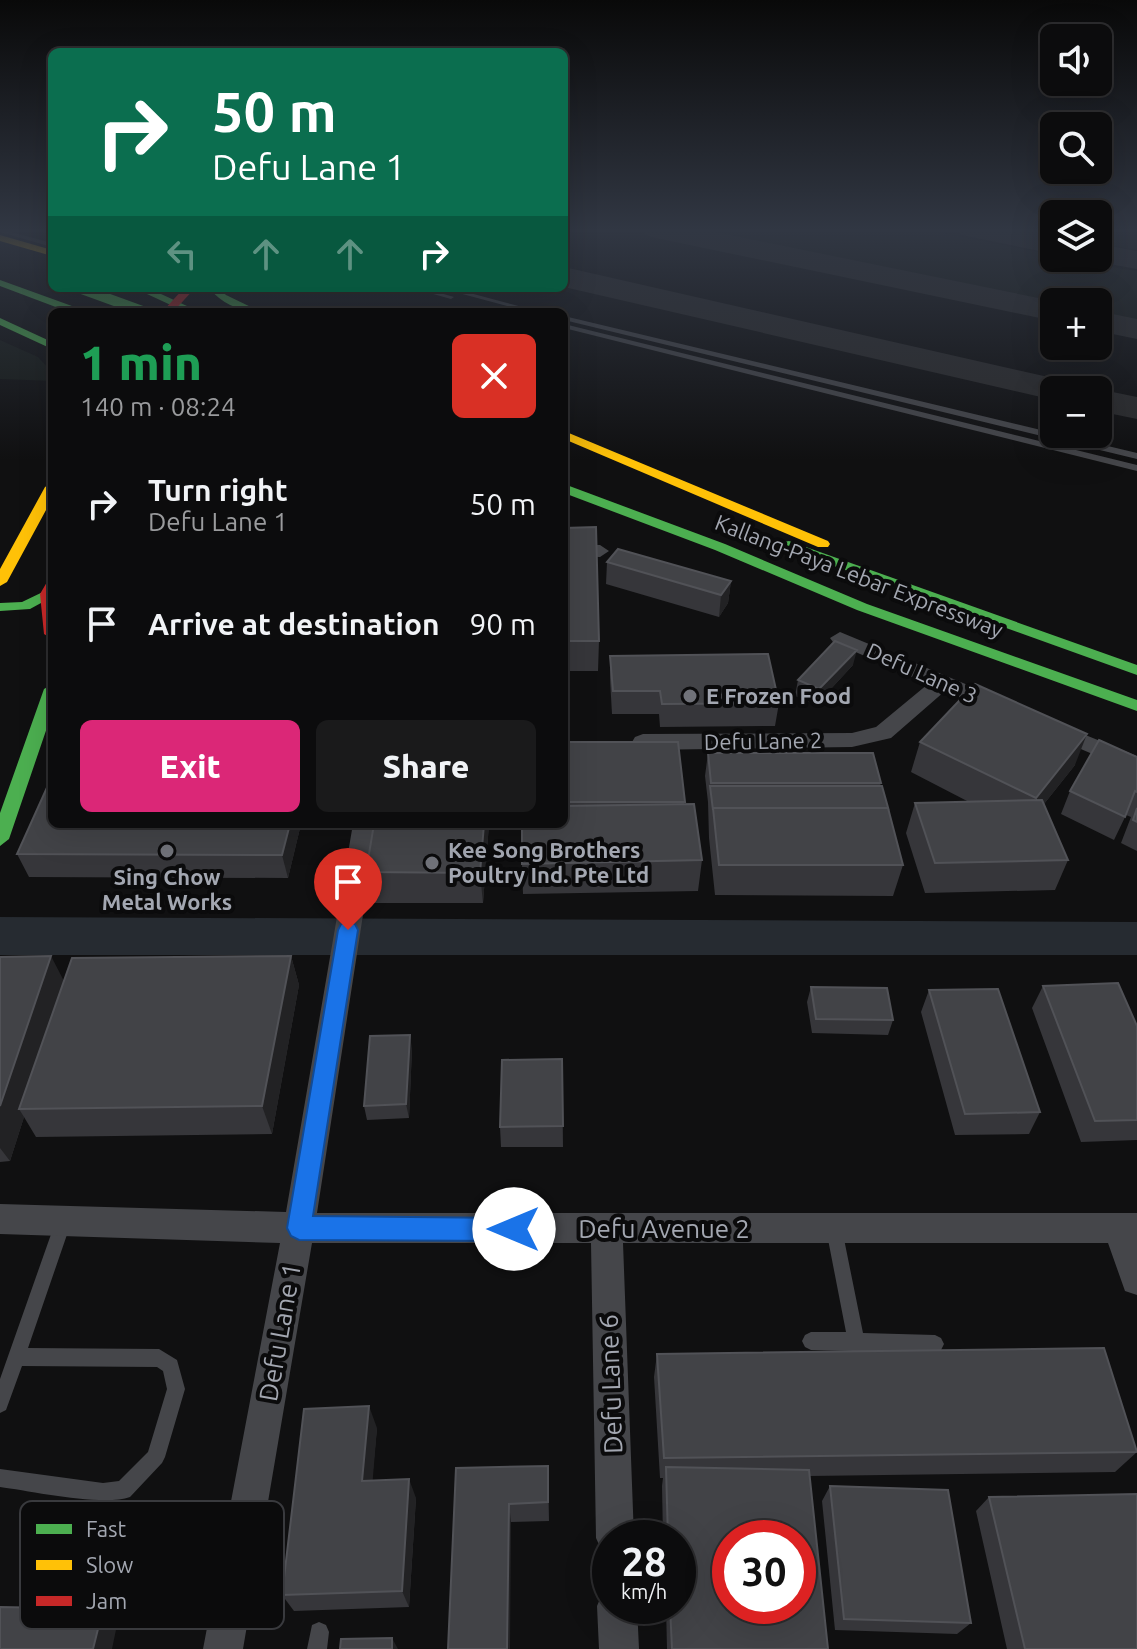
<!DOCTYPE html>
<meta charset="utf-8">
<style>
body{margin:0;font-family:Ubuntu,sans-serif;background:#1a1a1b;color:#f1f3f6;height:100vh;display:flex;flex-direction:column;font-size:30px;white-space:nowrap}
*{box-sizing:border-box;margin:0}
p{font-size:26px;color:#9a9b9d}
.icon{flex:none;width:44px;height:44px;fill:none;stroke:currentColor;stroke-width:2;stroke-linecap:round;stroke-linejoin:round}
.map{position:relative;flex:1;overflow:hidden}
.side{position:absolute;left:48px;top:308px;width:520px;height:520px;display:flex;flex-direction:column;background:#0c0c0d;border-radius:12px;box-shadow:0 8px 32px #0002,0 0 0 2px #2c2c2e}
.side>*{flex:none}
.banner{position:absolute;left:48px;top:48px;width:520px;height:244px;border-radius:12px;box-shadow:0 8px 32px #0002,0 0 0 2px #2c2c2e;background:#0b6e4f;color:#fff;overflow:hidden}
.controls{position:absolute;left:1040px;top:24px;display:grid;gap:16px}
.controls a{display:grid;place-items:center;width:72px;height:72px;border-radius:12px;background:#0c0c0d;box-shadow:0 8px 32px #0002,0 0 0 2px #2c2c2e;font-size:40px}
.speed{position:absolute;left:592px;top:1520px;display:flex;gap:16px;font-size:40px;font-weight:700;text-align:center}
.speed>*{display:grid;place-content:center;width:104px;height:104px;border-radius:50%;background:#0c0c0d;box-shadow:0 8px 32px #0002,0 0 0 2px #2c2c2e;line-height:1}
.speed small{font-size:20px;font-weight:400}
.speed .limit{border:12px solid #d22;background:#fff;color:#111}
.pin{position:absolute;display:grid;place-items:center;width:68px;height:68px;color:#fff;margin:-82px -34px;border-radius:50% 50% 50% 0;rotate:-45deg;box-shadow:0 0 8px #0007}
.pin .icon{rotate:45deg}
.me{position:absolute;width:88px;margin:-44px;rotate:270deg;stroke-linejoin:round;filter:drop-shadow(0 0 6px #0008)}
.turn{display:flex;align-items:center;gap:28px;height:168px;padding:0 32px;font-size:36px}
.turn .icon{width:104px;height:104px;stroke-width:2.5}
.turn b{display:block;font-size:56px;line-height:68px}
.lanes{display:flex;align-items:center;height:76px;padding:0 32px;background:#0003;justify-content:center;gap:40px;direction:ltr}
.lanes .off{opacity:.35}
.round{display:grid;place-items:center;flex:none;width:84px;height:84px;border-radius:12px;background:#1a1a1b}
.overview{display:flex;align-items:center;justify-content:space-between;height:136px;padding:0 32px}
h1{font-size:48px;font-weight:800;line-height:60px;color:#1e9e55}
.button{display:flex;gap:16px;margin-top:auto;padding:16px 32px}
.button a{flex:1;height:92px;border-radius:12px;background:#db2777;color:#fff;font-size:32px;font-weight:800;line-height:92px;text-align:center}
.button a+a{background:#1a1a1b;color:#f1f3f6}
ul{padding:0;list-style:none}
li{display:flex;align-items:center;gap:24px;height:120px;padding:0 32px}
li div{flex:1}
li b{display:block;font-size:30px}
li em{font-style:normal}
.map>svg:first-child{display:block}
</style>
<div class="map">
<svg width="1137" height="1649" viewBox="0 0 1137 1649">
<rect width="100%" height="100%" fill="#101011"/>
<path fill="#161a17" d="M 696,229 L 921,229 L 1054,255 L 1054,258 L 1137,271 L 1137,320 L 1098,312 L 1098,302 L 1054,303 Z
M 1098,229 L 1137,229 L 1137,250 L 1098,243 Z
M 0,340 L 38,357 L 52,372 L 52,381 L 0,379 Z"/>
<path fill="#262b31" d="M 0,917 L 1137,922 L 1137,955 L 0,955 Z"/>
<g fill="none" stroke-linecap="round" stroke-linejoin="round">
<path fill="#2b2b2c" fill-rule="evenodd" d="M 641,229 L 701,229 L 1058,302 L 1054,302 L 1054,321 L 656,238 L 646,235 Z
M 957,229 L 1019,229 L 1054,236 L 1054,254 L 962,235 Z
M 1098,244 L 1137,251 L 1137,269 L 1087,260 L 1098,258 Z
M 564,267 L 1057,379 L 1070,382 L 1076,390 L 1054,390 L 1054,400 L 564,287 Z
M 1098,311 L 1137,319 L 1137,339 L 1098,331 Z
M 1098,389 L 1137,397 L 1137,419 L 1098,411 L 1098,390 L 1093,390 Z"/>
<path fill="#45464a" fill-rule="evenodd" d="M 0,229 L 52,243 L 52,247 L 0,232 Z
M 412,288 L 423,288 L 454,297 L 451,299 Z
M 440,288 L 451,288 L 541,312 L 530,312 Z
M 564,316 L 1137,453 L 1137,459 L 564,320 Z
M 564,324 L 1137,465 L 1137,471 L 564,328 Z
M 63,1215 L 69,1218 L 71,1223 L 28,1348 L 159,1349 L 177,1360 L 185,1389 L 165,1457 L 162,1463 L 130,1497 C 103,1507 31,1491 0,1487 L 0,1469 L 103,1483 L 119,1481 L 148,1452 L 167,1389 L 163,1371 L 157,1367 L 22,1366 L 6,1410 L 0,1413 L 0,1379 L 55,1223 L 57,1218 Z
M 834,1221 L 840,1224 L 842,1229 L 863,1333 L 935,1335 L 941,1338 L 944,1344 L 941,1350 L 935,1353 L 811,1350 L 805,1347 L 802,1341 L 805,1335 L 811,1332 L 846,1332 L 826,1229 L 828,1224 Z
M 319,1622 L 326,1625 L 329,1632 L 327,1649 L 307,1649 L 312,1625 Z"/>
<path fill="#45464a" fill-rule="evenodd" d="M 564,544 L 600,545 L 609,551 L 600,557 L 564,556 Z
M 840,632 L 1004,700 L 1007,705 L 1004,710 L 996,712 L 945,691 L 891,738 L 852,747 L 643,750 L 635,747 L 632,742 L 635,737 L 643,734 L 852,733 L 876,727 L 928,684 L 833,642 L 830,638 Z
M 1056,723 L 1137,756 L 1137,773 L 1048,735 L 1045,730 L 1048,725 Z
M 353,824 L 377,824 L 317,1213 L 1137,1213 L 1137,1295 L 1125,1291 L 1108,1243 L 623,1243 L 634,1538 L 610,1538 L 610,1555 L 602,1551 L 596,1538 L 591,1243 L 312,1243 L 243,1649 L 203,1649 L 280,1243 L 0,1234 L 0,1204 L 286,1212 Z
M 610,1589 L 610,1606 L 637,1606 L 639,1649 L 599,1649 L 597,1606 L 603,1592 Z"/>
<path fill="#4caf50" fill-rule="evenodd" d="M 0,280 L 83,310 L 84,312 L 69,312 L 0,286 Z
M 134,288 L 148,288 L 200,312 L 186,312 Z
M 209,288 L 219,288 L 226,295 L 261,312 C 241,312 222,304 209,288 Z
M 0,318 L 52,342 L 52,349 L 0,325 Z
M 564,484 L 725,544 L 867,604 L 1137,700 L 1137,711 L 857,610 L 715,550 L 564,493 Z
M 789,541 L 1137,665 L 1137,675 L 784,548 L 784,542 Z
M 47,590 L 52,591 L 52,597 L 30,609 L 0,611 L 0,603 L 22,602 Z
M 52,684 L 52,713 L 9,839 L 0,846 L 0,813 L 44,689 Z"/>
<path fill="#ffc107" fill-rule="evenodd" d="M 0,235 L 52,250 L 52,256 L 0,241 Z
M 564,431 L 828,541 L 830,544 L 828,547 L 818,547 L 564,439 Z
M 52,483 L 52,499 L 7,582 L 0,586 L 0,569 L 45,487 Z"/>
<path fill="#c62828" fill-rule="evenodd" d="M 184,288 L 195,288 L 173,312 L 162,312 Z
M 52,581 L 52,639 L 44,634 L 40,594 L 47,582 Z"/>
<path stroke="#4caf50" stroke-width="10" d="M 79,288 L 145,312"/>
</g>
<path fill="#36363a" d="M 30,229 L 52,229 L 52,235 Z
M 564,528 L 599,641 L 598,671 L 564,671 Z
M 607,562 L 731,581 L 728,603 L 719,617 L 606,584 Z
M 610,656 L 779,703 L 775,726 L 660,727 L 659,714 L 612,714 L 610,679 Z
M 853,665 L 816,705 L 795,696 L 798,680 Z
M 564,742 L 678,742 L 684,804 L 702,860 L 698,891 L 523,894 L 522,864 L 564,824 Z
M 920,742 L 1075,765 L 1044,804 L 1068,860 L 1055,890 L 925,893 L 906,833 L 915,803 L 969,802 L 911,772 Z
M 708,753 L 881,783 L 880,786 L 903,865 L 893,896 L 715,895 L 709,838 L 708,802 L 705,776 Z
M 1137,757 L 1137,851 L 1121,843 L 1131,817 L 1126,815 L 1114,840 L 1061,814 L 1070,791 Z
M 301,824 L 288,878 L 29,877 L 17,854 Z
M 489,824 L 483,903 L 372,903 L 366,872 Z
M 291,956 L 299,985 L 272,1134 L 36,1137 L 24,1117 L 10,1161 L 0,1162 L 0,957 L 64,981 Z
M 1043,986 L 1137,1026 L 1137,1140 L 1081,1142 L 1032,1008 Z
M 811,987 L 893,1020 L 888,1035 L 812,1033 L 807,1002 Z
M 929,990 L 1040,1112 L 1029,1134 L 955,1135 L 921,1012 Z
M 412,1049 L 409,1118 L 367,1120 L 364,1106 Z
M 562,1059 L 563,1147 L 501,1147 L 500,1127 Z
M 657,1354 L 1137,1452 L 1115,1472 L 809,1476 L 828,1649 L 667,1649 L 666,1606 L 678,1606 L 678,1538 L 663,1538 L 662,1486 L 663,1478 L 660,1478 L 654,1377 Z
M 377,1428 L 372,1480 L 416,1498 L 409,1607 L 294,1611 L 282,1595 Z
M 548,1466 L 549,1521 L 511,1522 L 456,1468 Z
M 830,1486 L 971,1623 L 957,1634 L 835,1630 L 822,1501 Z
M 989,1497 L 1137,1649 L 1007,1649 L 976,1511 Z"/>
<path fill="#222224" d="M 731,581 L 728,603 L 719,617 L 721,595 Z
M 857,650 L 853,665 L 816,705 L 819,689 Z
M 1087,734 L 1075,765 L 1024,829 L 1036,798 Z
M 290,824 L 301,824 L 288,878 L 282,855 Z
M 484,824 L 489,824 L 483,903 L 480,873 Z
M 51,956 L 66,985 L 19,1109 L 24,1117 L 10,1161 L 0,1148 L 0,1106 Z
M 291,956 L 299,985 L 272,1134 L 262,1106 Z
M 410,1035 L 412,1049 L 409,1118 L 406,1104 Z
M 369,1406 L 377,1428 L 371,1500 L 362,1481 Z
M 409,1479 L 416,1498 L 409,1607 L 402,1591 Z
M 509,1504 L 511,1522 L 510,1649 L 507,1649 Z
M 103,1609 L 118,1620 L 112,1649 L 93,1649 Z
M 392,1638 L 398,1649 L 392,1649 Z"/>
<path fill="#424347" stroke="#515257" stroke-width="2" fill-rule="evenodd" d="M 596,527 L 599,641 L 564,641 L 564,528 Z
M 618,549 L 731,581 L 721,595 L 607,562 Z
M 835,641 L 857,650 L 819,689 L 798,680 Z
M 768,654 L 779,703 L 662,704 L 660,691 L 613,691 L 610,656 Z
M 975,684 L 1087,734 L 1036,798 L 920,742 Z
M 1099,740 L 1137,757 L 1137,792 L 1135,791 L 1125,817 L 1070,791 Z
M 564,742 L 678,742 L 685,802 L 564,802 Z
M 708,753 L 873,753 L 881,783 L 711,783 Z
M 49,783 L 52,783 L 52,824 L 290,824 L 282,855 L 17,854 Z
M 710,786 L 882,786 L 889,811 L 888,808 L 713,808 L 713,810 Z
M 1042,800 L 1068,860 L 935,863 L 915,803 Z
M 694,804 L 702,860 L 522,864 L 522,824 L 564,824 L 564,806 Z
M 713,808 L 888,808 L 903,865 L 719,865 Z
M 1137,808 L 1137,822 L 1133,820 Z
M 374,824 L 484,824 L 480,873 L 366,872 Z
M 51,956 L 0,1106 L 0,957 Z
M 291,956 L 262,1106 L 19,1109 L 72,958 Z
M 1118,983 L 1137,1026 L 1137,1120 L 1095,1121 L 1043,986 Z
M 811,987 L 887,988 L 893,1020 L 816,1019 Z
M 998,989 L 1040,1112 L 965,1114 L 929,990 Z
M 410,1035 L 406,1104 L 364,1106 L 370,1036 Z
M 562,1059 L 563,1126 L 500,1127 L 502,1060 Z
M 1104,1348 L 1137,1452 L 664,1458 L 657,1354 Z
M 369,1406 L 362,1481 L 409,1479 L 402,1591 L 282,1595 L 304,1409 Z
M 548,1466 L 548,1502 L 509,1504 L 507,1649 L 448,1649 L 456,1468 Z
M 666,1467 L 809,1470 L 828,1649 L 672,1649 L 670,1606 L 678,1606 L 678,1538 L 668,1538 ZM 730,1538 L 798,1538 L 798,1606 L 730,1606 Z
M 830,1486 L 948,1490 L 971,1623 L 844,1619 Z
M 1137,1494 L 1137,1649 L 1025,1649 L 989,1497 Z
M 0,1607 L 103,1609 L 93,1649 L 0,1649 Z
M 392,1638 L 392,1649 L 340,1649 L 341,1639 Z"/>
<linearGradient id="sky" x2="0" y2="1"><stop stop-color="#090909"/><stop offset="0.5" stop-color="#313743"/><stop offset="1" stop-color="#313743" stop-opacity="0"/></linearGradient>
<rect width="1137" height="460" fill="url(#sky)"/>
<path fill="#1a73e8" stroke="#114b97" stroke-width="2" d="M 348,922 L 355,924 L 358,930 L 313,1216 L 514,1218 L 523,1221 L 527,1229 L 523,1237 L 514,1241 L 299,1240 L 291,1236 L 287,1228 L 338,930 L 341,924 Z"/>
<g fill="#707279" stroke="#0b0b0c" stroke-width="3">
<circle cx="690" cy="696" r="8"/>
<circle cx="167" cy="851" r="8"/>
<circle cx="432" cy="863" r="8"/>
</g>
<g text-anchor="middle" stroke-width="8" stroke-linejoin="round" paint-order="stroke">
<g font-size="22" fill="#a3a7b1" stroke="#0b0b0c">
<text transform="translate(859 576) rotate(21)" y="8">Kallang-Paya Lebar Expressway</text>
<text transform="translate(922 673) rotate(24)" y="8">Defu Lane 3</text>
<text transform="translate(763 741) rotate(-1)" y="8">Defu Lane 2</text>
</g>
<g font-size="22" font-weight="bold" fill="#a3a7b1" stroke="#0b0b0c" text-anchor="start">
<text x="706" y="704">E Frozen Food</text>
<text x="448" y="858">Kee Song Brothers<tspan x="448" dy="25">Poultry Ind. Pte Ltd</tspan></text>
<text x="167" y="885" text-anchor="middle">Sing Chow<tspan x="167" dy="25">Metal Works</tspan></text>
</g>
<g font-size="26" fill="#a3a7b1" stroke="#0b0b0c">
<text x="664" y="1238">Defu Avenue 2</text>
<text transform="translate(280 1332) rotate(-80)" y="9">Defu Lane 1</text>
<text transform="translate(611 1384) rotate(-92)" y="9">Defu Lane 6</text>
</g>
</g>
<rect x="20" y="1501" width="264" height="128" rx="12" fill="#0b0b0c" stroke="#393a3e" stroke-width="2"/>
<rect x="36" y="1524" width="36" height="10" fill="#4caf50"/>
<rect x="36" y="1560" width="36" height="10" fill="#ffc107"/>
<rect x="36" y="1596" width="36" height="10" fill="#c62828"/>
<g font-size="22" fill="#a3a7b1">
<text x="86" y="1537">Fast</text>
<text x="86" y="1573">Slow</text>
<text x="86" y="1609">Jam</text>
</g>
</svg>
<div class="controls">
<a><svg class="icon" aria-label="sound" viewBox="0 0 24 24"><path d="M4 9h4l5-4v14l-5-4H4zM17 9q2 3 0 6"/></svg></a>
<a><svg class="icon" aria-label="search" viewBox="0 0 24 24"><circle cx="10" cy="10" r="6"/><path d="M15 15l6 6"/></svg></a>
<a><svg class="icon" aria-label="layers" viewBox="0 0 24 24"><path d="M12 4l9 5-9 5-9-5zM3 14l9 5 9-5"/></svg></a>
<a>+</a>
<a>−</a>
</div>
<div class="speed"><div>28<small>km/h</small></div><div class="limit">30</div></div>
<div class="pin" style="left:348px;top:930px;background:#d93025"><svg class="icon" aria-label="arrive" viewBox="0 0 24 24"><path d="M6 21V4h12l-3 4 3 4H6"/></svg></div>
<svg class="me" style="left:514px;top:1229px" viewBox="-20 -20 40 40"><circle r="19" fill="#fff"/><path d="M0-13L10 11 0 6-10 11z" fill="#1a73e8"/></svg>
<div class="banner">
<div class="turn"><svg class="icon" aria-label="right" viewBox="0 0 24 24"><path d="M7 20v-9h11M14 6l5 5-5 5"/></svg><div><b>50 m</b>Defu Lane 1</div></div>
<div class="lanes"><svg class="icon off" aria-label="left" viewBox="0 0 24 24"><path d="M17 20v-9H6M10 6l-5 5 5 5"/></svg><svg class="icon off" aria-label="ahead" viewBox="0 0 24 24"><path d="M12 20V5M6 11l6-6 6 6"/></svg><svg class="icon off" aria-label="ahead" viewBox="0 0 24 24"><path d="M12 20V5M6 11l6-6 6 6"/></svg><svg class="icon" aria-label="right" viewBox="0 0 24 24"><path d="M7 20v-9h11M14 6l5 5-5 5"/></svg></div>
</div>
<section class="side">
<div class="overview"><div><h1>1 min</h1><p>140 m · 08:24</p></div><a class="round" style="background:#d93025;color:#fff"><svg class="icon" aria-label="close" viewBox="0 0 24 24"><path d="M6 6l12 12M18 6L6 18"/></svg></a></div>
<ul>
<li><svg class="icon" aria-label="right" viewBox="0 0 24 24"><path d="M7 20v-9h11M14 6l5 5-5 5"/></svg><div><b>Turn right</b><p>Defu Lane 1</p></div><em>50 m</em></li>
<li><svg class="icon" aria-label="arrive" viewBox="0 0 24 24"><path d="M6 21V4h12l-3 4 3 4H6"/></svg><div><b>Arrive at destination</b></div><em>90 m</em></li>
</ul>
<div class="button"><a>Exit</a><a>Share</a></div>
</section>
</div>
